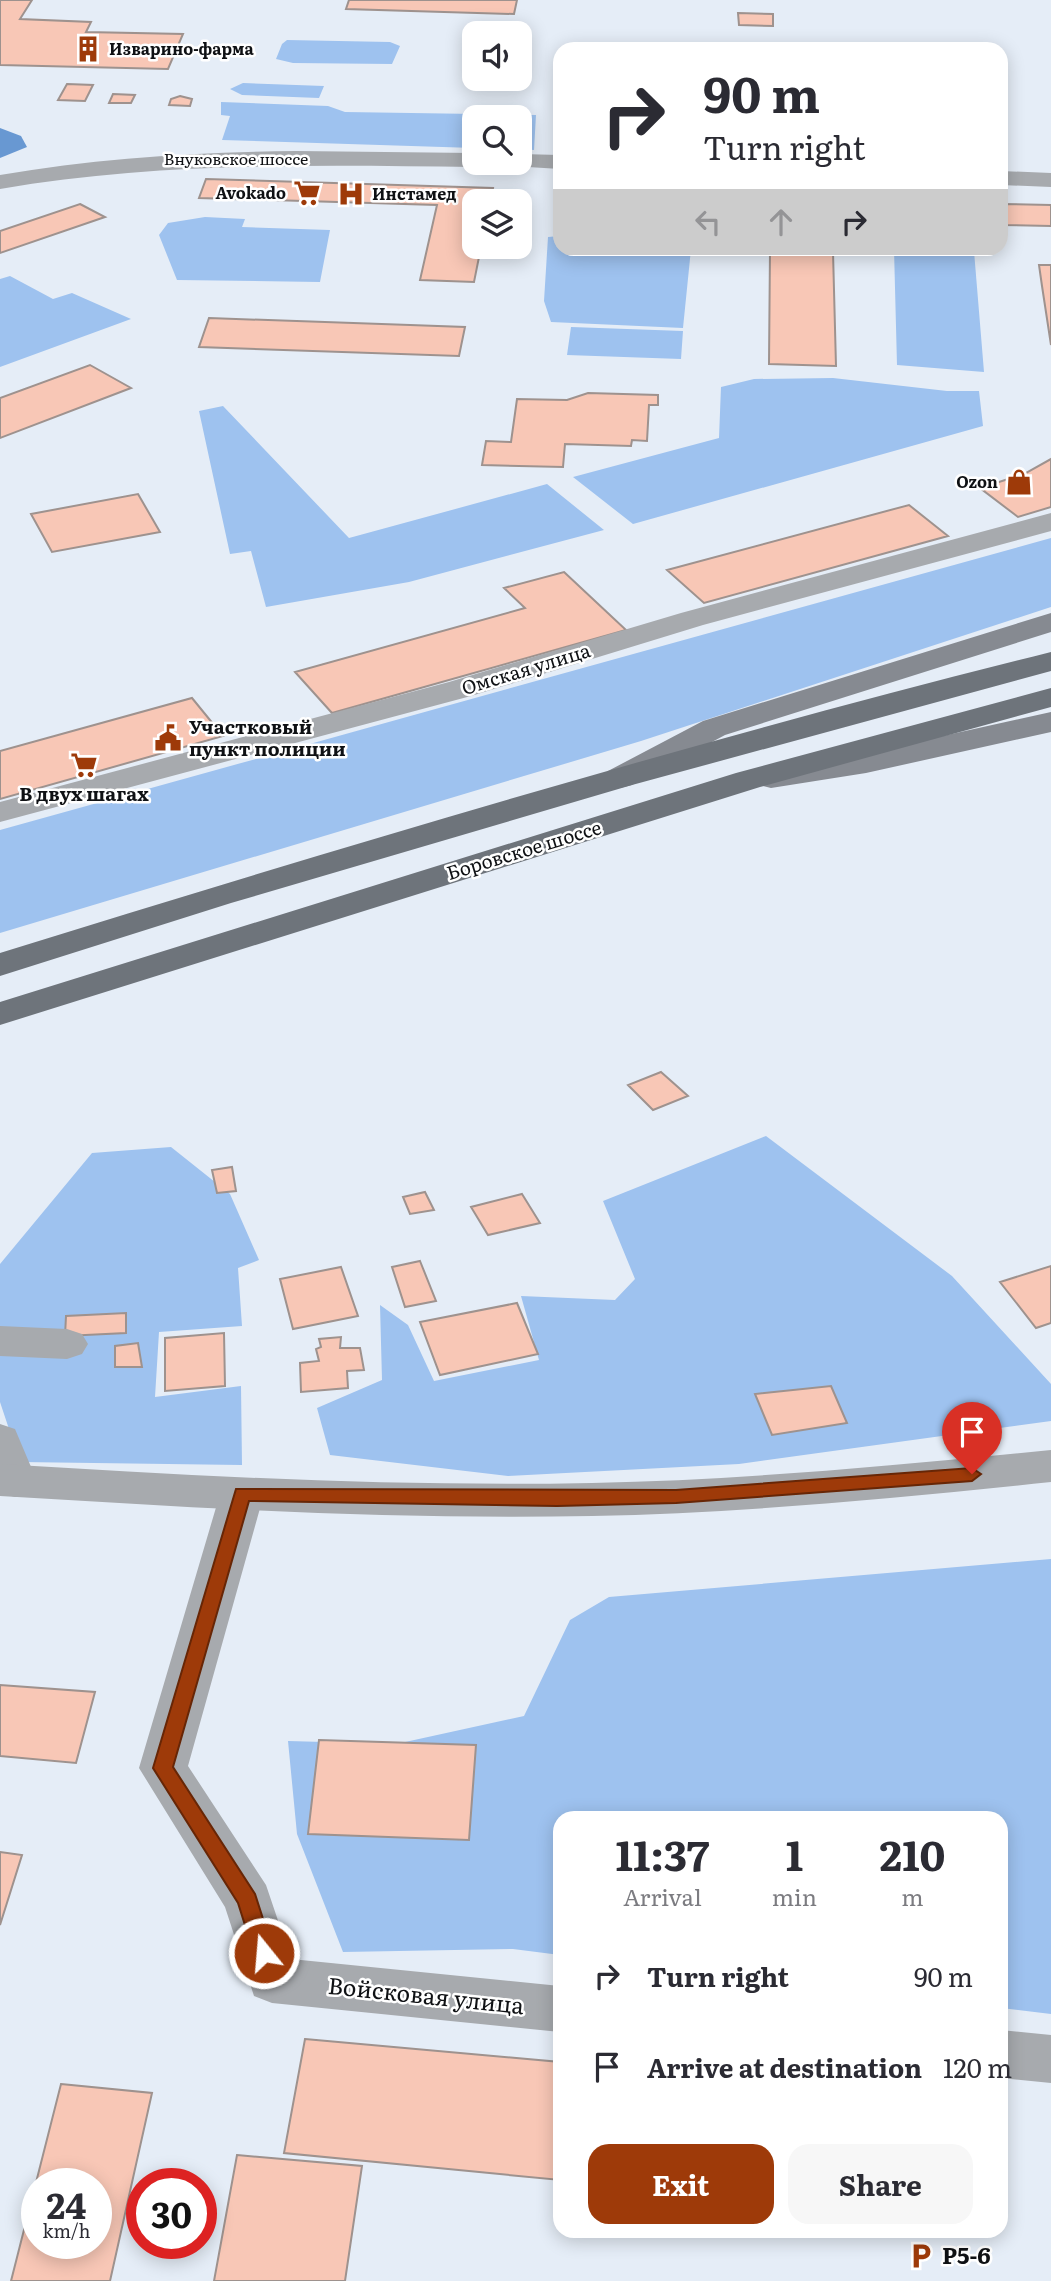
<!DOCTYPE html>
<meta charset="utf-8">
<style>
body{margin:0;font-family:Literata,serif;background:#f7f7f7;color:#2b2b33;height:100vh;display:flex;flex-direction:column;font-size:26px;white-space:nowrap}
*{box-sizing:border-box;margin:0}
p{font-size:23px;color:#7c7c81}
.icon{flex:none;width:38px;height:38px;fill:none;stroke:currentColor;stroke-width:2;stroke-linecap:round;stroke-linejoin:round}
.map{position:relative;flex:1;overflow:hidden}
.panel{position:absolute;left:553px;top:1811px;width:455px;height:427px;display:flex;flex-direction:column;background:#fff;border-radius:21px;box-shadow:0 4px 18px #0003}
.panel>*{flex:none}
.top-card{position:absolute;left:553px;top:42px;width:455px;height:214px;border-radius:21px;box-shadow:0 4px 18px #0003;background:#fff;color:#2b2b33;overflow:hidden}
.controls{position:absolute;left:462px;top:21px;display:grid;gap:14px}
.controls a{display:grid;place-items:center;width:70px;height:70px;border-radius:14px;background:#fff;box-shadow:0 4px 18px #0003;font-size:35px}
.speed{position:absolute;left:21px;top:2168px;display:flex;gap:14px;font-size:35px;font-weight:700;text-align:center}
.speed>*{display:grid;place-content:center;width:91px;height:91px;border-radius:50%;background:#fff;box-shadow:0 4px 18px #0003;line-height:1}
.speed small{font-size:18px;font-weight:400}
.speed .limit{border:10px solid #d22;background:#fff;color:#111}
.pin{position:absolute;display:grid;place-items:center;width:60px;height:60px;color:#fff;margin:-72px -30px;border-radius:50% 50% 50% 0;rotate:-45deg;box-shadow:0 0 7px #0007}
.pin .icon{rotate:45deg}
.me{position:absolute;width:77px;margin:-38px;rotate:343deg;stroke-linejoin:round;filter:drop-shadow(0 0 5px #0008)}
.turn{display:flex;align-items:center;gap:24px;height:147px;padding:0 35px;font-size:32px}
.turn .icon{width:91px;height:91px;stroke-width:2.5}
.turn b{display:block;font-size:49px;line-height:60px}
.lanes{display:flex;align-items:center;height:66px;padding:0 35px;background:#0003;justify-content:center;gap:35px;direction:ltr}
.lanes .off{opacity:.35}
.eta{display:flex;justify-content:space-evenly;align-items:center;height:119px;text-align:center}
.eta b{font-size:42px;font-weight:700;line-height:49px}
.primary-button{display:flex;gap:14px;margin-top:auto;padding:14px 35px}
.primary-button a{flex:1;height:80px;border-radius:21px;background:#9e3a09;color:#fff;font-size:28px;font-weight:700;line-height:80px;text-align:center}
.primary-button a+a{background:#f7f7f7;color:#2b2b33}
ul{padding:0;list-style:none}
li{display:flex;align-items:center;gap:21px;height:91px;padding:0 35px}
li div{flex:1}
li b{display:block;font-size:26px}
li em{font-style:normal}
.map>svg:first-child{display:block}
</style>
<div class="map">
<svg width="1051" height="2281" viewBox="0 0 1051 2281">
<rect width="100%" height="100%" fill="#e5edf7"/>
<path fill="#9ec2ef" d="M 287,40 L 390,42 L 400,46 L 392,64 L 293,63 L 276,59 L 282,44 Z
M 243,83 L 324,86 L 319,98 L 242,95 L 230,89 Z
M 221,102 L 328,106 L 345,112 L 536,115 L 534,150 L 520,149 L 520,117 L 474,117 L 474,148 L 222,140 L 230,116 L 221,115 Z
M 205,217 L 245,219 L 242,227 L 330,230 L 320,282 L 177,280 L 159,235 L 168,223 Z
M 560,236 L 560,248 L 691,249 L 683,328 L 551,322 L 544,301 L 548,237 Z
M 967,249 L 974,251 L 984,372 L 897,365 L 894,249 Z
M 10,276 L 53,299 L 72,293 L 131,319 L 0,367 L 0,279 Z
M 571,327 L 683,331 L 681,359 L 567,355 Z
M 833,378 L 947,391 L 979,391 L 983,426 L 633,524 L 573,477 L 719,438 L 721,387 L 754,379 Z
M 223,406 L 349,538 L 547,484 L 604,530 L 409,582 L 266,607 L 251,551 L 230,554 L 199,411 Z
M 1051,538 L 1051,607 L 641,741 L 0,933 L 0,830 Z
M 766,1136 L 952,1276 L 1051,1384 L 1051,1421 L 739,1464 L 508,1476 L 330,1455 L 317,1408 L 382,1380 L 380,1305 L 408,1325 L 434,1381 L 539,1360 L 521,1296 L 615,1300 L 635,1279 L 603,1201 Z
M 171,1147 L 230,1194 L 259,1260 L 238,1268 L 242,1326 L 159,1332 L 155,1397 L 241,1386 L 242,1465 L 20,1462 L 0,1402 L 0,1264 L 92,1153 Z
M 1051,1559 L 1051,2014 L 1001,2008 L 1001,1818 L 560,1818 L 560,1955 L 513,1949 L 343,1952 L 297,1834 L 288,1741 L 396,1744 L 524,1716 L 570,1620 L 609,1597 Z"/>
<path fill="#6898d2" d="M 0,128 L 21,136 L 27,147 L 0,158 Z"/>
<path fill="#f8c7b6" stroke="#9e928e" stroke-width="2" fill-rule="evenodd" d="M 0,0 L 32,0 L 20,19 L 91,22 L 86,32 L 183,34 L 168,69 L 0,65 Z
M 349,0 L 517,0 L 514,14 L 346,9 Z
M 738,13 L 773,14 L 773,26 L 739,25 Z
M 67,84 L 93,85 L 85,101 L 58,100 Z
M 113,94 L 135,95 L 131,103 L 109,103 Z
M 180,96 L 192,99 L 190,106 L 169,105 L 171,99 Z
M 206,179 L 493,188 L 490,201 L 474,201 L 474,247 L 481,247 L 474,282 L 420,280 L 437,205 L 199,198 Z
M 80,204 L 105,217 L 0,253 L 0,231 Z
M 1001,204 L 1051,205 L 1051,226 L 1001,225 Z
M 770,250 L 833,252 L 836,366 L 769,364 Z
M 1039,265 L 1051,265 L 1051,345 L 1042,286 Z
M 209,318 L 410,325 L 465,327 L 459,356 L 199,347 Z
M 90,365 L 131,388 L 0,438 L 0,398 Z
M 588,393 L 658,395 L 658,405 L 649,405 L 647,441 L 632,440 L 631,446 L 565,444 L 563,467 L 482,465 L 486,441 L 511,442 L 517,399 L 567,400 Z
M 1051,459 L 1051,507 L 1018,517 L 980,488 L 1024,474 Z
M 138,494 L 160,532 L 52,552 L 31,514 Z
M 909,505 L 948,536 L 704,603 L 667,570 Z
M 564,572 L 626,630 L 332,713 L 295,672 L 525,608 L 504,588 Z
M 192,698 L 223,736 L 0,799 L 0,751 Z
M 661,1072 L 688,1096 L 653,1110 L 628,1085 Z
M 232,1167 L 236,1191 L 217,1193 L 212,1170 Z
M 425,1192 L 434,1210 L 410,1214 L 403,1197 Z
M 522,1194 L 540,1223 L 488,1235 L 471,1207 Z
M 420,1261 L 436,1301 L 405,1307 L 392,1267 Z
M 1051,1266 L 1051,1323 L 1036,1328 L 1000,1282 Z
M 341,1267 L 358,1316 L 293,1329 L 280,1279 Z
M 517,1303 L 538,1354 L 440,1375 L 420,1322 Z
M 126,1313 L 126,1333 L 65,1336 L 66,1316 Z
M 224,1333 L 225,1386 L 165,1391 L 165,1338 Z
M 341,1337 L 340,1348 L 360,1348 L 364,1370 L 347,1371 L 348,1388 L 301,1392 L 300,1363 L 319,1361 L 316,1349 L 321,1347 L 319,1339 Z
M 138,1343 L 142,1367 L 115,1367 L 115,1346 Z
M 831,1386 L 847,1423 L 772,1435 L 755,1394 Z
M 0,1685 L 95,1692 L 76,1763 L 0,1756 Z
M 319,1740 L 476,1745 L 469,1840 L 308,1834 Z
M 0,1852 L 22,1855 L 0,1925 Z
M 305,2039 L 560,2062 L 560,2180 L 284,2153 Z
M 61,2084 L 152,2093 L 110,2281 L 11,2281 ZM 37,2184 L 96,2184 L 96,2244 L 37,2244 Z
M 237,2155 L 362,2166 L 345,2281 L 214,2281 Z"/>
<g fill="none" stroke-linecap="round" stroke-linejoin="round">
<path fill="#a7aaae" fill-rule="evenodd" d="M 1051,513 L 1051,531 L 703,625 L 471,696 L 0,822 L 0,802 L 449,682 L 681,613 Z
M 0,1326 L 67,1329 L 82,1334 L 88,1344 L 82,1354 L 67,1359 L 0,1356 Z
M 0,1424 L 15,1429 L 37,1481 L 30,1493 L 15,1497 L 0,1493 Z
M 242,1478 L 258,1482 L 264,1494 L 188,1766 L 266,1885 L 291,1959 L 560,1986 L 560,2032 L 272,2003 L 254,1996 L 225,1907 L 139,1768 L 220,1494 L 226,1482 Z
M 1001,2030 L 1051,2035 L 1051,2083 L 1001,2078 Z"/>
<path fill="#a7aaae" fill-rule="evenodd" d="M 296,151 L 474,153 L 474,163 L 484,163 L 474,167 C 315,165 158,162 0,189 L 0,175 C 98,158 196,152 296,151 Z
M 520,154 L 560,155 L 560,169 L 512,166 L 510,163 L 520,163 Z
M 1001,171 L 1051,173 L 1051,187 L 1001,185 Z
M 1051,1450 L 1051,1482 C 898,1498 746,1513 592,1516 C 395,1520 197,1508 0,1496 L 0,1464 C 197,1476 395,1487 592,1483 C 746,1480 898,1465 1051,1450 Z"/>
<path fill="#868a91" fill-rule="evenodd" d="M 1051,613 L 1051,632 L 725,735 L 632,785 L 620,788 L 608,785 L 604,778 L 608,771 L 703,721 Z
M 1051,712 L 1051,732 L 866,773 L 771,788 L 759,785 L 755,778 L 759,771 L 771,768 L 866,753 Z"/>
<path fill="#6e747b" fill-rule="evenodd" d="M 1051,652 L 1051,671 L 632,785 L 231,903 L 0,976 L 0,953 C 348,845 698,740 1051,652 Z
M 1051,688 L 1051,707 L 760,787 L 0,1025 L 0,1002 L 736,773 Z"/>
</g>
<path fill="#9e3a09" stroke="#672606" stroke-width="2" d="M 972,1468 L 981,1474 L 972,1481 L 676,1503 L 557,1506 L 249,1501 L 173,1767 L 255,1894 L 274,1953 L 271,1960 L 264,1963 L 256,1960 L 238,1903 L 153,1768 L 236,1489 L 676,1490 Z"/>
<defs>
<g id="building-bare" transform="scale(2.1)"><path d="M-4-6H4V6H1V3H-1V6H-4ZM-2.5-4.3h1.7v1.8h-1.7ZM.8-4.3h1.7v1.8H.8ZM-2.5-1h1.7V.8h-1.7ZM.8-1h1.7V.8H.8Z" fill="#9e3a09" stroke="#fff" stroke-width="2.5" paint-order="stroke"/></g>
<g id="supermarket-bare" transform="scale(2.1)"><path d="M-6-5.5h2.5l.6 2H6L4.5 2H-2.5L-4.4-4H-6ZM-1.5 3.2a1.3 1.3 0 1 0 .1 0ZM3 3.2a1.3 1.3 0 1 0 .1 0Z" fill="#9e3a09" stroke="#fff" stroke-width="2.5" paint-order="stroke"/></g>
<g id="hospital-bare" transform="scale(2.1)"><path d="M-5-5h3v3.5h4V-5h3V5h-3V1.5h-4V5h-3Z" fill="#9e3a09" stroke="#fff" stroke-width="2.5" paint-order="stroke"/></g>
<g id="shop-bare" transform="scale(2.1)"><path d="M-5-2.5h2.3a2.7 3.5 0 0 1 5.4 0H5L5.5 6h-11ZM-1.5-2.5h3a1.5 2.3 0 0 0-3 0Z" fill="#9e3a09" stroke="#fff" stroke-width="2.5" paint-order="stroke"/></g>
<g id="civic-bare" transform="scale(2.1)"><path d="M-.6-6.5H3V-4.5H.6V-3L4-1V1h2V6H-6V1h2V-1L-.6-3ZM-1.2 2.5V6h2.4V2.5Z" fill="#9e3a09" stroke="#fff" stroke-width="2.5" paint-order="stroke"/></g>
<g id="parking-bare" transform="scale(2.1)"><path d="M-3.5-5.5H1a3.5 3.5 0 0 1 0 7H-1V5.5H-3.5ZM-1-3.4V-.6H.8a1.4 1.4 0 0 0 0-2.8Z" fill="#9e3a09" stroke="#fff" stroke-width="2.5" paint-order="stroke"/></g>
</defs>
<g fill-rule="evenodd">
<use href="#building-bare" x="88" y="49"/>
<use href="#supermarket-bare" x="307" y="193"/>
<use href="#hospital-bare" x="351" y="194"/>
<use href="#shop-bare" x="1019" y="482"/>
<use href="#civic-bare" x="168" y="738"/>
<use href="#supermarket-bare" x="84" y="765"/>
<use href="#parking-bare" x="921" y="2256"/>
</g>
<g text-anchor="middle" stroke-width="5" stroke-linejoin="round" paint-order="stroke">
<g font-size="16" font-weight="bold" fill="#0f1114" stroke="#fff" text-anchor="start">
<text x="109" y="55">Изварино-фарма</text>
<text x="286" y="199" text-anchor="end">Avokado</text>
<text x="372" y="200">Инстамед</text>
<text x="998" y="488" text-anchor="end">Ozon</text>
</g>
<g font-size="16" fill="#0f1114" stroke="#fff">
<text x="236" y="165">Внуковское шоссе</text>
</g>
<g font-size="19" fill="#0f1114" stroke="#fff">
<text transform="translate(526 669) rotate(-17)" y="7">Омская улица</text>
<text transform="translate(524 850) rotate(-17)" y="7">Боровское шоссе</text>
</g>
<g font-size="19" font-weight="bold" fill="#0f1114" stroke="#fff" text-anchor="start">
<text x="189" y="734">Участковый<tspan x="189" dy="22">пункт полиции</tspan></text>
<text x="84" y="801" text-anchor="middle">В двух шагах</text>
</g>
<g font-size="23" fill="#0f1114" stroke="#fff">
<text transform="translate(426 1996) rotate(6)" y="8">Войсковая улица</text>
</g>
<g font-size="23" font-weight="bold" fill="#0f1114" stroke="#fff" text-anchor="start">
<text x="942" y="2264">Р5-6</text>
</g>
</g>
</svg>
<div class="controls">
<a><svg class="icon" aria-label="sound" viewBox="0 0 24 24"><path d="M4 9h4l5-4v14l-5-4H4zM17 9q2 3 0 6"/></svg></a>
<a><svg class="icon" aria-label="search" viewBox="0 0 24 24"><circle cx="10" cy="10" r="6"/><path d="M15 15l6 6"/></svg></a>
<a><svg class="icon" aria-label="layers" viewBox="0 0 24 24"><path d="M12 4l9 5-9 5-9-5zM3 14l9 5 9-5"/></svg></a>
</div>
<div class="speed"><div>24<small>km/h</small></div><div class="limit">30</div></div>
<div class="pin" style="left:972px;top:1474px;background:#d93025"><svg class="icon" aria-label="arrive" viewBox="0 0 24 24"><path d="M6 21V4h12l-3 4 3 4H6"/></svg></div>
<svg class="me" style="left:264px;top:1953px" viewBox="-20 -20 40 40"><circle r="17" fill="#9e3a09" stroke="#fff" stroke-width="3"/><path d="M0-11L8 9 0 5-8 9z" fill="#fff"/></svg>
<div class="top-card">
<div class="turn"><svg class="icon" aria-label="right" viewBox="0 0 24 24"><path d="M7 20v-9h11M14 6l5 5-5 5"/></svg><div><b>90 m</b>Turn right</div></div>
<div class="lanes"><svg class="icon off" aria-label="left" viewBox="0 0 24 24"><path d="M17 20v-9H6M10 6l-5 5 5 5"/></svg><svg class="icon off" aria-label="ahead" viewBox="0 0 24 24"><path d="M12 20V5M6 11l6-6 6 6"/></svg><svg class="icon" aria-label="right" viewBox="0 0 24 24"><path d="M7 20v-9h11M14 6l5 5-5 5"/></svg></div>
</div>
<section class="panel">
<div class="eta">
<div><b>11:37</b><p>Arrival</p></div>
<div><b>1</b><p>min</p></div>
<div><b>210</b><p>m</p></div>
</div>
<ul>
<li><svg class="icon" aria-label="right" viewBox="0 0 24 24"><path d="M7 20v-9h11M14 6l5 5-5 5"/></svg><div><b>Turn right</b></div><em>90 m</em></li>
<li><svg class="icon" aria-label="arrive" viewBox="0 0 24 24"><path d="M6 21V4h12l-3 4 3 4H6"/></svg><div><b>Arrive at destination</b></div><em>120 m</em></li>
</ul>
<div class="primary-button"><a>Exit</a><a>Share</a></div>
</section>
</div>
